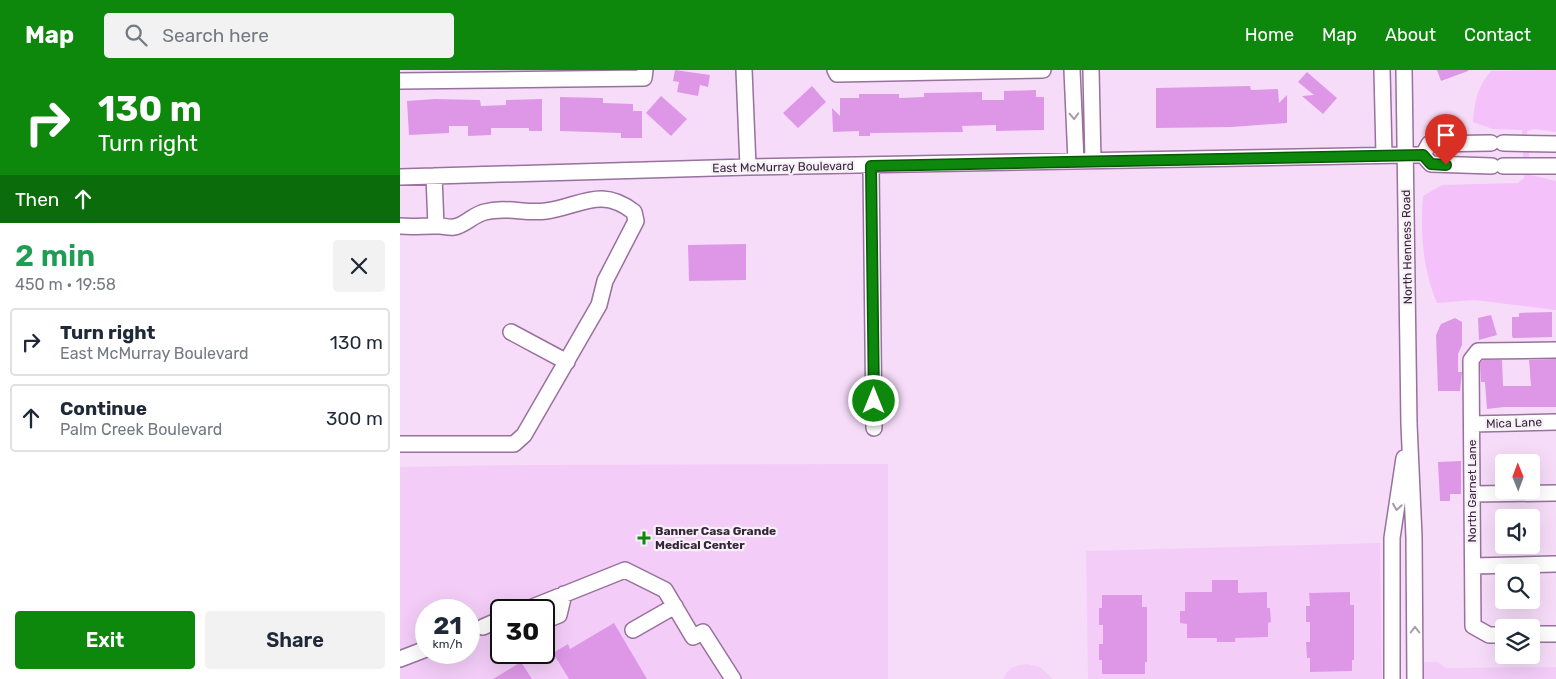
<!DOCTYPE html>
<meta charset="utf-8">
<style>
body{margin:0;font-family:Rubik,sans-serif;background:#f2f2f3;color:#1f2937;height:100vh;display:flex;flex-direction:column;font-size:19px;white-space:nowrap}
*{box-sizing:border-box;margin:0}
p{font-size:16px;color:#747a83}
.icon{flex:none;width:28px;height:28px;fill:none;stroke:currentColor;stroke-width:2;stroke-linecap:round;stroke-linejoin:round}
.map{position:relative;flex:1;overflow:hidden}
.sheet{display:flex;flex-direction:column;background:#fff;width:400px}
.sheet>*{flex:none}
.banner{background:#0d880d;color:#fff;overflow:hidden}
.needle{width:32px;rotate:359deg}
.fabs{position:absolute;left:1095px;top:384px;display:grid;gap:10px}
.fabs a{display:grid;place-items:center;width:45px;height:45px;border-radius:5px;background:#fff;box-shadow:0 5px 20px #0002;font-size:25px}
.speed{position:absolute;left:15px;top:529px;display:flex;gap:10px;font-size:25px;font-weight:700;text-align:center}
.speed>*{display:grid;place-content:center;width:65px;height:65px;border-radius:50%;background:#fff;box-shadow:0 5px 20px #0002;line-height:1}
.speed small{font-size:12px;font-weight:400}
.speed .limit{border:2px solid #111;border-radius:8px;background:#fff;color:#111}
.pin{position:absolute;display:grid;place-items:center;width:42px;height:42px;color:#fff;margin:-51px -21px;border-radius:50% 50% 50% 0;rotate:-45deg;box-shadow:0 0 5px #0007}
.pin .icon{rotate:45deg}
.me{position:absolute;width:55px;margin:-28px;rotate:0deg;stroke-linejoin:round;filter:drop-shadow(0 0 4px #0008)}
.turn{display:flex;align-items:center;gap:18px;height:105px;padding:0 15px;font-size:22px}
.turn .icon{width:65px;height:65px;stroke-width:2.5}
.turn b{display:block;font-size:35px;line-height:42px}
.then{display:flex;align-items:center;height:48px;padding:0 15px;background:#0003;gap:10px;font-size:19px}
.round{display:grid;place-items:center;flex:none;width:52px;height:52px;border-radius:5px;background:#f2f2f3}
.overview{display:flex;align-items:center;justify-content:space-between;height:85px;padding:0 15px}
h1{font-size:30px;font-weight:600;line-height:38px;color:#1e9e55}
.primary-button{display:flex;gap:10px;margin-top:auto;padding:10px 15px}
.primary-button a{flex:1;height:58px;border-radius:5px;background:#0d880d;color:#fff;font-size:20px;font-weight:600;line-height:58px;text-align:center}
.primary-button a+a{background:#f2f2f3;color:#1f2937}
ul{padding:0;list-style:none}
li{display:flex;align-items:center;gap:15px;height:68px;margin:0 10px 8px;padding:0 5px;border:2px solid #e0e1e3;border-radius:5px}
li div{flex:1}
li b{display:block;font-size:19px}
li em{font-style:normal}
header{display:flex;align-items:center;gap:30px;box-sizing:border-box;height:70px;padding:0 25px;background:#0d880d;color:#fff}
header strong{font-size:24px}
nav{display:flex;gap:28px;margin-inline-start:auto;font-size:18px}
.search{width:350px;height:45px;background:#f2f2f3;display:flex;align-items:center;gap:12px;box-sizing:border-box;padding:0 18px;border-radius:5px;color:#747a83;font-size:19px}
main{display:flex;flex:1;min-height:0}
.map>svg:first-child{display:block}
</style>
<header>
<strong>Map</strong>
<div class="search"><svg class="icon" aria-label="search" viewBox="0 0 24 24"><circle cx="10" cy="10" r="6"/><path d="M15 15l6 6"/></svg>Search here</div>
<nav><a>Home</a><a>Map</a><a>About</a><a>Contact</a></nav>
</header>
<main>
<section class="sheet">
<div class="banner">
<div class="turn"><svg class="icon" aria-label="right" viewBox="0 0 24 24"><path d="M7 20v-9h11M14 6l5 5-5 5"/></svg><div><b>130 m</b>Turn right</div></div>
<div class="then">Then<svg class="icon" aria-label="ahead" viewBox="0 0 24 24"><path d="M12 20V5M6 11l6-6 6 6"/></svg></div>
</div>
<div class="overview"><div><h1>2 min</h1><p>450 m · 19:58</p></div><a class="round"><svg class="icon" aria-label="close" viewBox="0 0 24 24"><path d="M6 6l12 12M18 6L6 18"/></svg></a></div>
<ul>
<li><svg class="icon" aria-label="right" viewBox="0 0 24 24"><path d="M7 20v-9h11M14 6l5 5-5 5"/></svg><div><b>Turn right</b><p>East McMurray Boulevard</p></div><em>130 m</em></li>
<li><svg class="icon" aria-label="ahead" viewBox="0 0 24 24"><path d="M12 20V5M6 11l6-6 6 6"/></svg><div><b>Continue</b><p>Palm Creek Boulevard</p></div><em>300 m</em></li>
</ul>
<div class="primary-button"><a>Exit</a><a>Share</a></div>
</section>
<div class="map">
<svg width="1156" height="609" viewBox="0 0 1156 609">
<rect width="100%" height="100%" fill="#f6dcf9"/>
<path fill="#f3cdf8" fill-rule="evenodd" d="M 488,394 L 488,609 L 0,609 L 0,397 L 117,395 ZM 26,540 L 69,540 L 69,582 L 26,582 ZM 101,540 L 144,540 L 144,582 L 101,582 Z
M 980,473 L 982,609 L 688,609 L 686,481 Z
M 1022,592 L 1038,592 L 1046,598 L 1156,597 L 1156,609 L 1022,609 Z
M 627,594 L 640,597 L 653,609 L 603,609 L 607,602 L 611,598 L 619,595 Z"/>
<path fill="#f4c1fa" d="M 1156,0 L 1156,62 L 1134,59 L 1127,61 L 1131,105 L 1156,111 L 1156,240 L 1074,230 L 1037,233 C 1023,200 1020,162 1023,126 L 1042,115 L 1118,113 L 1124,108 L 1122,60 L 1093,59 L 1073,52 C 1075,30 1077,18 1091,1 Z"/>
<path fill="#de97e7" d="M 275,0 L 310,5 L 308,17 L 300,15 L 298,26 L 277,22 L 279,12 L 273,11 Z
M 1037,0 L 1068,0 L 1068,1 L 1041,11 Z
M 907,2 L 937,28 L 923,44 L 902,26 L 914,25 L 898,12 Z
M 412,16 L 426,32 L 398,58 L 383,43 Z
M 850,16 L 851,20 L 878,19 L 879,33 L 887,25 L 887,53 L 832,57 L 756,58 L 756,18 Z
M 636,20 L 636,27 L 644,27 L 644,60 L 596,61 L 596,55 L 562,56 L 563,62 L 470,63 L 470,66 L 459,66 L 459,61 L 433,62 L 432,38 L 440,46 L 440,28 L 459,28 L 459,24 L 499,24 L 499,28 L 524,27 L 524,23 L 582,22 L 582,30 L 604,30 L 604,21 Z
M 261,26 L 287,49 L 271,66 L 246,43 Z
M 160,27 L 203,28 L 203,33 L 233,34 L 233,41 L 242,41 L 242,68 L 221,68 L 221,63 L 160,61 Z
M 35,29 L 80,30 L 81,36 L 106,35 L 106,30 L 142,29 L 142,61 L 129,61 L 129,58 L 91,58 L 91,65 L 68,66 L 68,56 L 49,56 L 49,63 L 9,65 L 7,31 Z
M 346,174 L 346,210 L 289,211 L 288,175 Z
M 1152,242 L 1152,267 L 1113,268 L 1112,266 L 1112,247 L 1119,247 L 1119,243 Z
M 1091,245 L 1097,265 L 1079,270 L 1078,248 Z
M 1055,248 L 1062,252 L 1062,275 L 1058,284 L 1058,302 L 1062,302 L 1060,321 L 1038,321 L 1036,265 L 1041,254 Z
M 1156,289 L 1156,337 L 1104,337 L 1087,339 L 1085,312 L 1081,312 L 1080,293 L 1083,290 L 1102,290 L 1103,316 L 1131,316 L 1129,290 Z
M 1061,391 L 1061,424 L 1050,424 L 1050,431 L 1040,431 L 1038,392 Z
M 812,510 L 838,510 L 838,523 L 867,522 L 867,538 L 870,538 L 871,552 L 868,553 L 868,567 L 835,568 L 835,572 L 817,572 L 817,568 L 787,568 L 787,554 L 780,553 L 780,541 L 785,541 L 785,522 L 812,522 Z
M 950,522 L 950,535 L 954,535 L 954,590 L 952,590 L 952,601 L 910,602 L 910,588 L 907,588 L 906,572 L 910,572 L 910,552 L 906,552 L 906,536 L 910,536 L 909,523 Z
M 702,525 L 742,525 L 742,537 L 747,537 L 747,592 L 745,592 L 745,604 L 702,604 L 702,590 L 699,590 L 699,574 L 703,574 L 703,555 L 699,555 L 699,538 L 702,538 Z
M 214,553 L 247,609 L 169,609 L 153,583 L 168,574 L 170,579 Z
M 121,592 L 132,609 L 93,609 Z"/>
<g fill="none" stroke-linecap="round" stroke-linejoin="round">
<g stroke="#98719d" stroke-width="18">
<path id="minor" d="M 344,0 L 348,97
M 435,0 L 437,4 L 643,0
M 672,0 L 676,91
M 691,0 L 693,91
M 982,0 L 984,85
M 1004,0 L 1009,354 L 1014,467 L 1015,609
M 0,11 L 244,8 L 245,0
M 1103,73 L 1156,74
M 1023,85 L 1029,74 L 1091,73
M 471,96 L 474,358
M 1103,96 L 1156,96
M 34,106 L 36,156
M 0,107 L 348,97 L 1006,85 L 1023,85 L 1031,94 L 1092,96
M 0,156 C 12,157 22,156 34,156 C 41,155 48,158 54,157 C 64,156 74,144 85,142 C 105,136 126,144 146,141 C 181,136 201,116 234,142 L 236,151 L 205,211 L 199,235 L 124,365 L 114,374 L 0,374
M 111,262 L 167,292
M 1072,354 L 1156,352
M 1072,424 L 1156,423
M 1073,496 L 1156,494
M 125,540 L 225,500 L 265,520 L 293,567 L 303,562 L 333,609
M 144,551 L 159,545 L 164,524
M 83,557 L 101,549
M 233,560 L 275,536
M 1131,564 L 1156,564
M 1104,565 L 1089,565 L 1073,556 L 1071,290 L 1078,281 L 1156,280
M 0,589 L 26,579
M 992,609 L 992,468 L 1004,388"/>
</g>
<use href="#minor" stroke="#fff" stroke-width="15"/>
</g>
<defs><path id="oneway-chevron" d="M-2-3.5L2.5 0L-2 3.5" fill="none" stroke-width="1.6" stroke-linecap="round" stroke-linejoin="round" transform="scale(1.25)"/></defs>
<g stroke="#a59da5">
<use href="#oneway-chevron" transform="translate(674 46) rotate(88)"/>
<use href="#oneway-chevron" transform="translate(997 437) rotate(99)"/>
<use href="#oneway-chevron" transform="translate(1015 560) rotate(-90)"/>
</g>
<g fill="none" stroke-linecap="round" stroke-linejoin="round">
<g stroke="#085808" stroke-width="12">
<path id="route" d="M 474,331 L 471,96 L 1023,85 L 1031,94 L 1046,95"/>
</g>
<use href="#route" stroke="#0d880d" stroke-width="9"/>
</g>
<path fill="#0d880d" stroke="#f8f0f9" stroke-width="2" d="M241.5 460.5h5v5h5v5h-5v5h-5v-5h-5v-5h5z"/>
<g text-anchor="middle" stroke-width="4.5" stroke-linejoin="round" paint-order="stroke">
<g font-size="12" fill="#362538" stroke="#f8f0f9">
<text transform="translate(383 97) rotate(-1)" y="4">East McMurray Boulevard</text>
<text transform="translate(1007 177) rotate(-91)" y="4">North Henness Road</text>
<text transform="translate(1114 353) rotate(-2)" y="4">Mica Lane</text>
<text transform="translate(1072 421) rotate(-90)" y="4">North Garnet Lane</text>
</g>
<g font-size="12" font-weight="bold" fill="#362538" stroke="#f8f0f9" text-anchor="start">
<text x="255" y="465">Banner Casa Grande<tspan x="255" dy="14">Medical Center</tspan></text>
</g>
</g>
</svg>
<div class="fabs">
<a><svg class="needle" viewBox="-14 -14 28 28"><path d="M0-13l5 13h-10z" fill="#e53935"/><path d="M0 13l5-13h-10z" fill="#747a83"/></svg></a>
<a><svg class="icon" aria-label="sound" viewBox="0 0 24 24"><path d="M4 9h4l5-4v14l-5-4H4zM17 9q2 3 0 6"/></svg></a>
<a><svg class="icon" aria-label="search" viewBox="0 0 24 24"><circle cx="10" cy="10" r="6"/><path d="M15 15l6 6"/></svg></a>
<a><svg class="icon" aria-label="layers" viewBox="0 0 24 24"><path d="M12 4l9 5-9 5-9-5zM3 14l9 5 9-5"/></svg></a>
</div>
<div class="speed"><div>21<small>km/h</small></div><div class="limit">30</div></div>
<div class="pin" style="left:1046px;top:95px;background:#d93025"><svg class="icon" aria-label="arrive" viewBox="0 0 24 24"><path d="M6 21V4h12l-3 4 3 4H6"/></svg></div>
<svg class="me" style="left:474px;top:331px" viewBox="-20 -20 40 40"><circle r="17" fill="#0d880d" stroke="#fff" stroke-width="3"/><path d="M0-11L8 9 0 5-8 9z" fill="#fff"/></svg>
</div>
</main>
